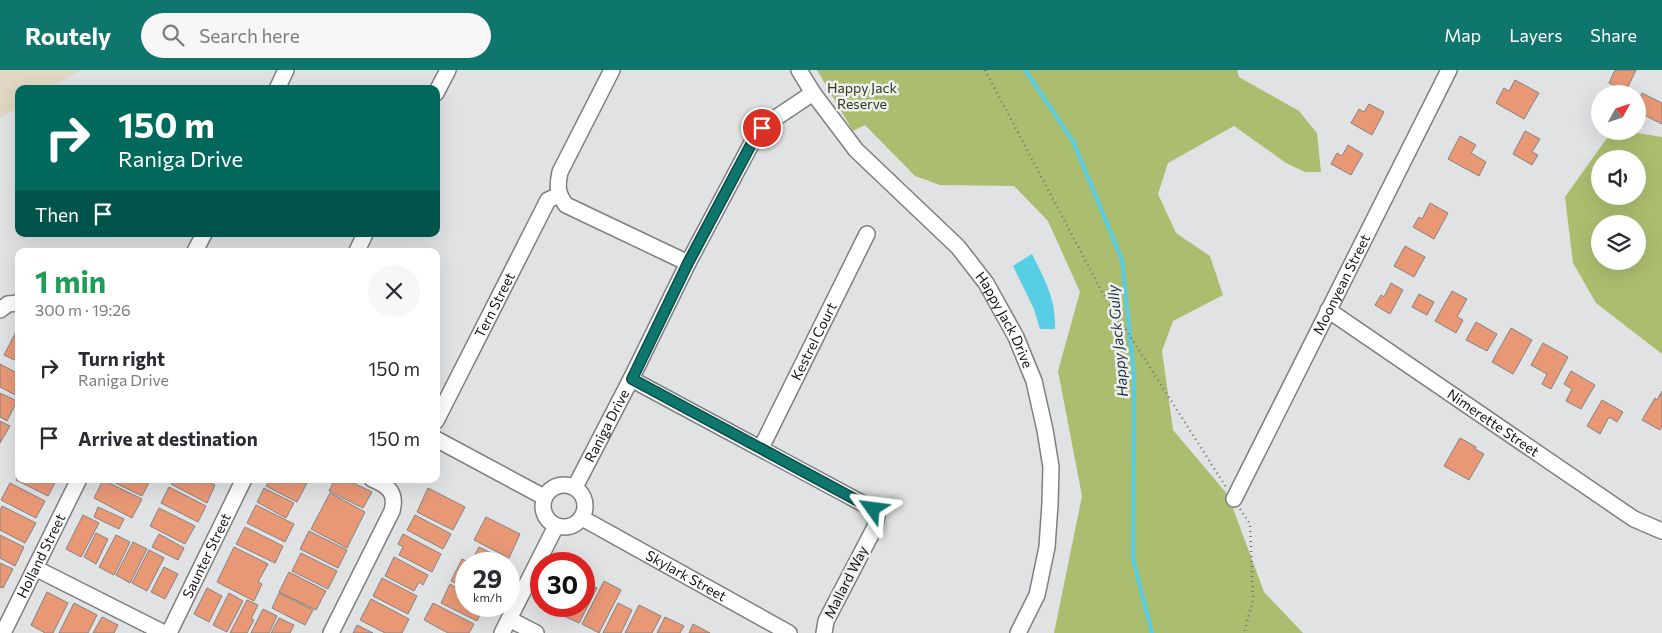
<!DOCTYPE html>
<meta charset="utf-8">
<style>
body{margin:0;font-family:Commissioner,sans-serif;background:#f7f7f7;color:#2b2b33;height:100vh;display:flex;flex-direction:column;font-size:19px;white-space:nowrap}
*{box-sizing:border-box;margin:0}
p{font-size:16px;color:#7c7c81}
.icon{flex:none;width:28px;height:28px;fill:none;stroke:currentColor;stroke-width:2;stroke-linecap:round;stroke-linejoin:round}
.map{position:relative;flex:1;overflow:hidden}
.panel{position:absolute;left:15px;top:178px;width:425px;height:235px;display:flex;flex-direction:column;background:#fff;border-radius:10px;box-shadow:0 5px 20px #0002}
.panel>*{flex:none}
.top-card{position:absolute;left:15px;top:15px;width:425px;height:152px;border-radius:10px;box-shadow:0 5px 20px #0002;background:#00695c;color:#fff;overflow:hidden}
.needle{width:32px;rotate:50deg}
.fabs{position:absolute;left:1591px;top:15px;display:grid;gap:10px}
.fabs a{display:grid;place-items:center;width:55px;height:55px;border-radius:50%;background:#fff;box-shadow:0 5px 20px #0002;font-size:25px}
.speed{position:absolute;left:455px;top:482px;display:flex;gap:10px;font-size:25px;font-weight:700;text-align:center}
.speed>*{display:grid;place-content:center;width:65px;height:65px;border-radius:50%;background:#fff;box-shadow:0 5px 20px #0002;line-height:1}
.speed small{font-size:12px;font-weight:400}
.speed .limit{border:8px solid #d22;background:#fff;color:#111}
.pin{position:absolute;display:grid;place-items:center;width:42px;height:42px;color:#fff;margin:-21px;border:2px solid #fff;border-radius:50%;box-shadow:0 1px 5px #0007}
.me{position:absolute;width:55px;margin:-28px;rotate:301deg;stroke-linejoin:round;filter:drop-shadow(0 0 4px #0008)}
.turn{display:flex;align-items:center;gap:18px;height:105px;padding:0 20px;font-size:22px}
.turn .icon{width:65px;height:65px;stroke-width:2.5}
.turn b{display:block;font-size:35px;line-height:42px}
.then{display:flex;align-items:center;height:48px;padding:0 20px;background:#0003;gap:10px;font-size:19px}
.round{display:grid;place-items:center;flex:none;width:52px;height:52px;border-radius:26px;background:#f7f7f7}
.head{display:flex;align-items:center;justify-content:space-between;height:85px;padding:0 20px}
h1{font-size:30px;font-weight:700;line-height:38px;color:#1e9e55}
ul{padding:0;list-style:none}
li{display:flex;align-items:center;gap:15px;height:70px;padding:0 20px}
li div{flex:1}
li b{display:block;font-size:19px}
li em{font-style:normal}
header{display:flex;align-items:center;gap:30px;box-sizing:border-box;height:70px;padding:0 25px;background:#0f766e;color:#fff}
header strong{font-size:24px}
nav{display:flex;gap:28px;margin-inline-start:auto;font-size:18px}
.search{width:350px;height:45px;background:#f7f7f7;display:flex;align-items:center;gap:12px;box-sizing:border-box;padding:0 18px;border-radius:28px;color:#7c7c81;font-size:19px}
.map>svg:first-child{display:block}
</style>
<header>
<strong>Routely</strong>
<div class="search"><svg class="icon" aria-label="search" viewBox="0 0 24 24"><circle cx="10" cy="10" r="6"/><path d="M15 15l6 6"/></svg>Search here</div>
<nav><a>Map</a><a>Layers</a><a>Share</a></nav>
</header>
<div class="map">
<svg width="1662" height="563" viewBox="0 0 1662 563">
<rect width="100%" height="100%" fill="#e1e2e3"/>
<path fill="#e1d7c2" d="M 0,0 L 80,0 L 49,19 L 19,19 L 19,37 L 0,48 Z"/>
<path fill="#abbe6f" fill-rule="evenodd" d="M 817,0 L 1237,0 L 1239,7 L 1299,41 L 1317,63 L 1321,102 L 1305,102 L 1286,93 L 1234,56 L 1168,93 L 1158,124 L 1176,163 L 1210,186 L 1223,225 L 1173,251 L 1162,281 L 1173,360 L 1228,425 L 1264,522 L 1303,563 L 1054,563 L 1082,426 L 1058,301 L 1080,222 L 1048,151 L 1014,116 L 940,115 L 915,106 L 865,55 L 853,61 Z
M 1612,61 L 1625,61 L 1662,67 L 1662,284 L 1596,233 L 1573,193 L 1565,127 ZM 1600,89 L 1638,89 L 1638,126 L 1600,126 ZM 1600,154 L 1638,154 L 1638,191 L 1600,191 Z"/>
<path fill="#57cee3" d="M 1032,184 C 1045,210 1056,229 1055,259 L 1040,259 L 1034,239 L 1013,196 Z"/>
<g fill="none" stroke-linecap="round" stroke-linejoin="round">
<path stroke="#57cee3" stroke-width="4" d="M 1025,0 L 1073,71 L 1122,190 L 1134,306 L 1133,489 L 1152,563"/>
</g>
<path fill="#e99876" stroke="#848382" d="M 1615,0 L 1636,0 L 1626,21 L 1609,13 Z
M 1515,10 L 1539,23 L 1524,49 L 1496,33 L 1504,18 L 1509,21 Z
M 1642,23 L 1662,33 L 1662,54 L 1638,42 L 1638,33 Z
M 1369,34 L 1384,42 L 1372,65 L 1351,53 L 1359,39 L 1364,42 Z
M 1525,61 L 1540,69 L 1532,82 L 1538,85 L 1532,95 L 1513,84 Z
M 1460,66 L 1476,75 L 1471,83 L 1486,92 L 1479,106 L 1448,89 Z
M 1348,75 L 1363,84 L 1351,105 L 1331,94 L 1337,83 L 1342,86 Z
M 1430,133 L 1448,143 L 1434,169 L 1413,157 L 1419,147 L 1422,149 Z
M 1405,176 L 1425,187 L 1414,207 L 1394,196 Z
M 1391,213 L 1403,220 L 1390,244 L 1375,235 L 1381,225 L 1384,227 Z
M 1452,221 L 1467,229 L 1457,247 L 1463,250 L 1456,263 L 1435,251 Z
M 1419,224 L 1434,232 L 1427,245 L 1412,237 Z
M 1476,252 L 1497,264 L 1487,281 L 1466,270 Z
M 19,256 L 19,292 L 4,285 Z
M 1511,258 L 1532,270 L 1513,304 L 1492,292 Z
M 1543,273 L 1568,287 L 1551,319 L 1542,314 L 1547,304 L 1531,295 Z
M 0,294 L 19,304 L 19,327 L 0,317 Z
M 1571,301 L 1595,315 L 1581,339 L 1566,331 L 1572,319 L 1564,314 Z
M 1662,321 L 1662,356 L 1660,360 L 1642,350 L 1655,328 L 1657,330 Z
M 0,323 L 17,331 L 7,351 L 0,347 Z
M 1602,330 L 1623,342 L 1617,352 L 1609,347 L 1600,364 L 1587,356 Z
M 0,351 L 10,356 L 0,373 Z
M 1460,368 L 1476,377 L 1475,379 L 1484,384 L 1469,410 L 1444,396 Z
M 19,404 L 19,409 L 57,409 L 48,426 L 16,410 Z
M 107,409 L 151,409 L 142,426 Z
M 174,409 L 202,409 L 215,415 L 207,433 L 171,414 Z
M 270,409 L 298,409 L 307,413 L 297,432 L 266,416 Z
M 335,409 L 345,409 L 372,422 L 363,438 L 329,421 Z
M 103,410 L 142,429 L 132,448 L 94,428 Z
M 10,413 L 45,431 L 36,448 L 1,430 Z
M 169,417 L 206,436 L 198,452 L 161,433 Z
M 264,418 L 294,433 L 286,448 L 257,432 Z
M 428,418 L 465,437 L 453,460 L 417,442 Z
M 330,423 L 365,442 L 347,478 L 311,459 Z
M 256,435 L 294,454 L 285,472 L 247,453 Z
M 2,436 L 36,453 L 25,473 L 0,460 L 0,441 Z
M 98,437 L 124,449 L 119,459 L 94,447 Z
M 159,438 L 195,456 L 185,474 L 150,456 Z
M 83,445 L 99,453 L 81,487 L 66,479 Z
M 415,445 L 451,464 L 443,479 L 407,460 Z
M 486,447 L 520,464 L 509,488 L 474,470 Z
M 245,457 L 283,476 L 275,493 L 236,474 Z
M 309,461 L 347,480 L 338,498 L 300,479 Z
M 96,463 L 108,469 L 96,494 L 84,487 Z
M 159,464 L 184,478 L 178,490 L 152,477 Z
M 403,464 L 441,484 L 432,502 L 399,485 L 403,477 L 398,474 Z
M 0,465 L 24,477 L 15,496 L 0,488 Z
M 116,465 L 130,472 L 114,505 L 99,497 Z
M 133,472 L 147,479 L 130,513 L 116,505 Z
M 234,477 L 268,494 L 258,512 L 262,514 L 254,531 L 217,512 Z
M 479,477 L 507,491 L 506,494 L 475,494 L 471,492 Z
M 149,480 L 164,488 L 147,521 L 132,513 Z
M 301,483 L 337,501 L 328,519 L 292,501 Z
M 394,487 L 428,505 L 423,515 L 419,512 L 414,521 L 385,506 Z
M 462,489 L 472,494 L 466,494 L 466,519 L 451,511 Z
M 0,493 L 13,499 L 3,518 L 0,517 Z
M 164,497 L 178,504 L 165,529 L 151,522 Z
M 289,502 L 326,521 L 316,540 L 279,522 Z
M 382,508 L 417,526 L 408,544 L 373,526 Z
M 584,511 L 597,518 L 579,553 L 564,546 L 569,536 L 584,536 Z
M 604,511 L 621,520 L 599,563 L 582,554 Z
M 450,514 L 466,523 L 466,536 L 484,536 L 477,551 L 441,533 Z
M 207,518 L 222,526 L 209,552 L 194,544 Z
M 47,522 L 68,533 L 53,563 L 45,563 L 31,555 Z
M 229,523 L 243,531 L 227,562 L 213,555 Z
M 279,523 L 313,540 L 305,555 L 272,538 Z
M 371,529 L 409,549 L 402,563 L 385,563 L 360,550 Z
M 247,530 L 258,535 L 251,549 L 254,550 L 247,563 L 230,563 Z
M 74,533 L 97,545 L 88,563 L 59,563 Z
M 433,533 L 474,554 L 469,563 L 448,563 L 424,550 Z
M 618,533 L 632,540 L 621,563 L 603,563 Z
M 639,535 L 661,546 L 652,563 L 625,563 Z
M 263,539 L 277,546 L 269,563 L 251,563 Z
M 102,547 L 118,555 L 114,563 L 93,563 Z
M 665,547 L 684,556 L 680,563 L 657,563 Z
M 279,548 L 294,555 L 290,563 L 271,563 Z
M 693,554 L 710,563 L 689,563 Z
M 357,555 L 373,563 L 353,563 Z"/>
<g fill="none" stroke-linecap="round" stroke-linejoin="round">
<g stroke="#7e7f80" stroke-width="18">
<g id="street">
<path d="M 612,0 L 560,102 C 557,116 557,123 566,135 L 688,193"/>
<path id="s1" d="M 799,0 L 813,23 L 856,80 L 958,177 L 986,213 L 1016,267 L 1034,311 L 1045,360 L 1051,397 L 1050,434 L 1047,477 L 1037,525 L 1018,563"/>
<path d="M 277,19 L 286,0"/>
<path d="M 436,23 L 448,0"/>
<path d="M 195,181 L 204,164"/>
<path d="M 357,181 L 365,164"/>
<path d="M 0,240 L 8,234 L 19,233"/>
<path id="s2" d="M 1328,240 L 1634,449 L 1662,461"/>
<path d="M 631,309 L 873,439 L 877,445 L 875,457 L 826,551 L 824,563"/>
<path id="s3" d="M 436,351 L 548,130 L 559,125"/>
<path d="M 436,369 L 544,427"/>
<path id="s4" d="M 761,378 L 867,164"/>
<circle cx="564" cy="436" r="21"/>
<path id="s5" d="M 575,417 L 631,309 L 688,193 L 755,67 L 771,51 L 813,23"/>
<path id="s6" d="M 1234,429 L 1449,0"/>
<path id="s7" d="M 582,448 L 789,563"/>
<path d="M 35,498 L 164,563"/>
<path d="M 509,549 L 536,563"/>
<path id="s8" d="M 3,563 L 79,409"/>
<path id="s9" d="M 169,563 L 244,409"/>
<path d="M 331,563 L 392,441 C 397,422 388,416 372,409"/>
<path d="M 502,563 L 556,456"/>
</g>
</g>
<path stroke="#727273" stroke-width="2.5" stroke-dasharray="1 4" stroke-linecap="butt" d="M 985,0 L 1102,222 L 1226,417
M 1240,439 L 1250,454 L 1253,530 L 1244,563"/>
<use href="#street" stroke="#fff" stroke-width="15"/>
</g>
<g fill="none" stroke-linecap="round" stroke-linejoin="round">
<g stroke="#0a4d48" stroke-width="12">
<path id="route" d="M 762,58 L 755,67 L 688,193 L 632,309 L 873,439"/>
</g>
<use href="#route" stroke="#0f766e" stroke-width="9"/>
</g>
<g text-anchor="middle" stroke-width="5" stroke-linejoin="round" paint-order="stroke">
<g font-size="14" fill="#303815" stroke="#eeeff0">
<text x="862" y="23">Happy Jack<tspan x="862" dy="16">Reserve</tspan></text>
</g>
<g font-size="14" fill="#111112" stroke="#eeeff0">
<text dy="5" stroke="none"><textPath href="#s6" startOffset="240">Moonyean Street</textPath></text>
<text dy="5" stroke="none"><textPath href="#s3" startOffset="130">Tern Street</textPath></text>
<text dy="5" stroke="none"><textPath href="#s1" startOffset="326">Happy Jack Drive</textPath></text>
<text dy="5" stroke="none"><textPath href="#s4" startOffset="119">Kestrel Court</textPath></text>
<text dy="5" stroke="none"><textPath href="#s2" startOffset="200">Nimerette Street</textPath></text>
<text dy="5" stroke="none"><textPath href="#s5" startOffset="69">Raniga Drive</textPath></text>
<text dy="5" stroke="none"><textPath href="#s8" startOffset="86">Holland Street</textPath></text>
<text dy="5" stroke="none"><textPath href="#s9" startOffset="86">Saunter Street</textPath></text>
<text dy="5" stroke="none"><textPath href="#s7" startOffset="119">Skylark Street</textPath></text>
<text transform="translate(846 512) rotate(-63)" y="5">Mallard Way</text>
</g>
<g font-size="15" font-style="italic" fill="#1c3135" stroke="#eeeff0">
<text transform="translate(1118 271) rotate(-95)" y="5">Happy Jack Gully</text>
</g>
</g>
</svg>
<div class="fabs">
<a><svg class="needle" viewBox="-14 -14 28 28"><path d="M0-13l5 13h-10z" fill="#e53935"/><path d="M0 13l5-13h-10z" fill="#7c7c81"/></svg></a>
<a><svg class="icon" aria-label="sound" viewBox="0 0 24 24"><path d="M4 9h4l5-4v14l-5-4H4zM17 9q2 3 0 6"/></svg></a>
<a><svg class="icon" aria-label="layers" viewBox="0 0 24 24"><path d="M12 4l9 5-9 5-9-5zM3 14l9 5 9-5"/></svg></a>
</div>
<div class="speed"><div>29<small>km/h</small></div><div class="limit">30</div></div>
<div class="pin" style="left:762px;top:58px;background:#d93025"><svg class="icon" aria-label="arrive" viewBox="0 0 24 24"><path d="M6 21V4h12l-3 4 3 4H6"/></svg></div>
<svg class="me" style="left:873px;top:439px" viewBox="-20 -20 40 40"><path d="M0-17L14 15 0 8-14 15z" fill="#0f766e" stroke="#fff" stroke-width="4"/></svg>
<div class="top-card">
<div class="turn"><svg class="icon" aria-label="right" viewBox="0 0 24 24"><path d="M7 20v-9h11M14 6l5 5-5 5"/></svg><div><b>150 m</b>Raniga Drive</div></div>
<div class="then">Then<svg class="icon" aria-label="arrive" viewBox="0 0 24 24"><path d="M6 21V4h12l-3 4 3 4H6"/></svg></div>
</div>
<section class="panel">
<div class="head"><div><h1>1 min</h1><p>300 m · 19:26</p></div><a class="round"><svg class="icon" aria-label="close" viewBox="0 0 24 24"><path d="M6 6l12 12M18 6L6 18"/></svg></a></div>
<ul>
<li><svg class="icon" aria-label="right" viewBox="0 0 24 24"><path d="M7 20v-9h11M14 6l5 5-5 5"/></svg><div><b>Turn right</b><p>Raniga Drive</p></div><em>150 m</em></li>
<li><svg class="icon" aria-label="arrive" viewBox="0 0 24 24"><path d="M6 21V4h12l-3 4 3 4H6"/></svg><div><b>Arrive at destination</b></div><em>150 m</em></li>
</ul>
</section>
</div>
